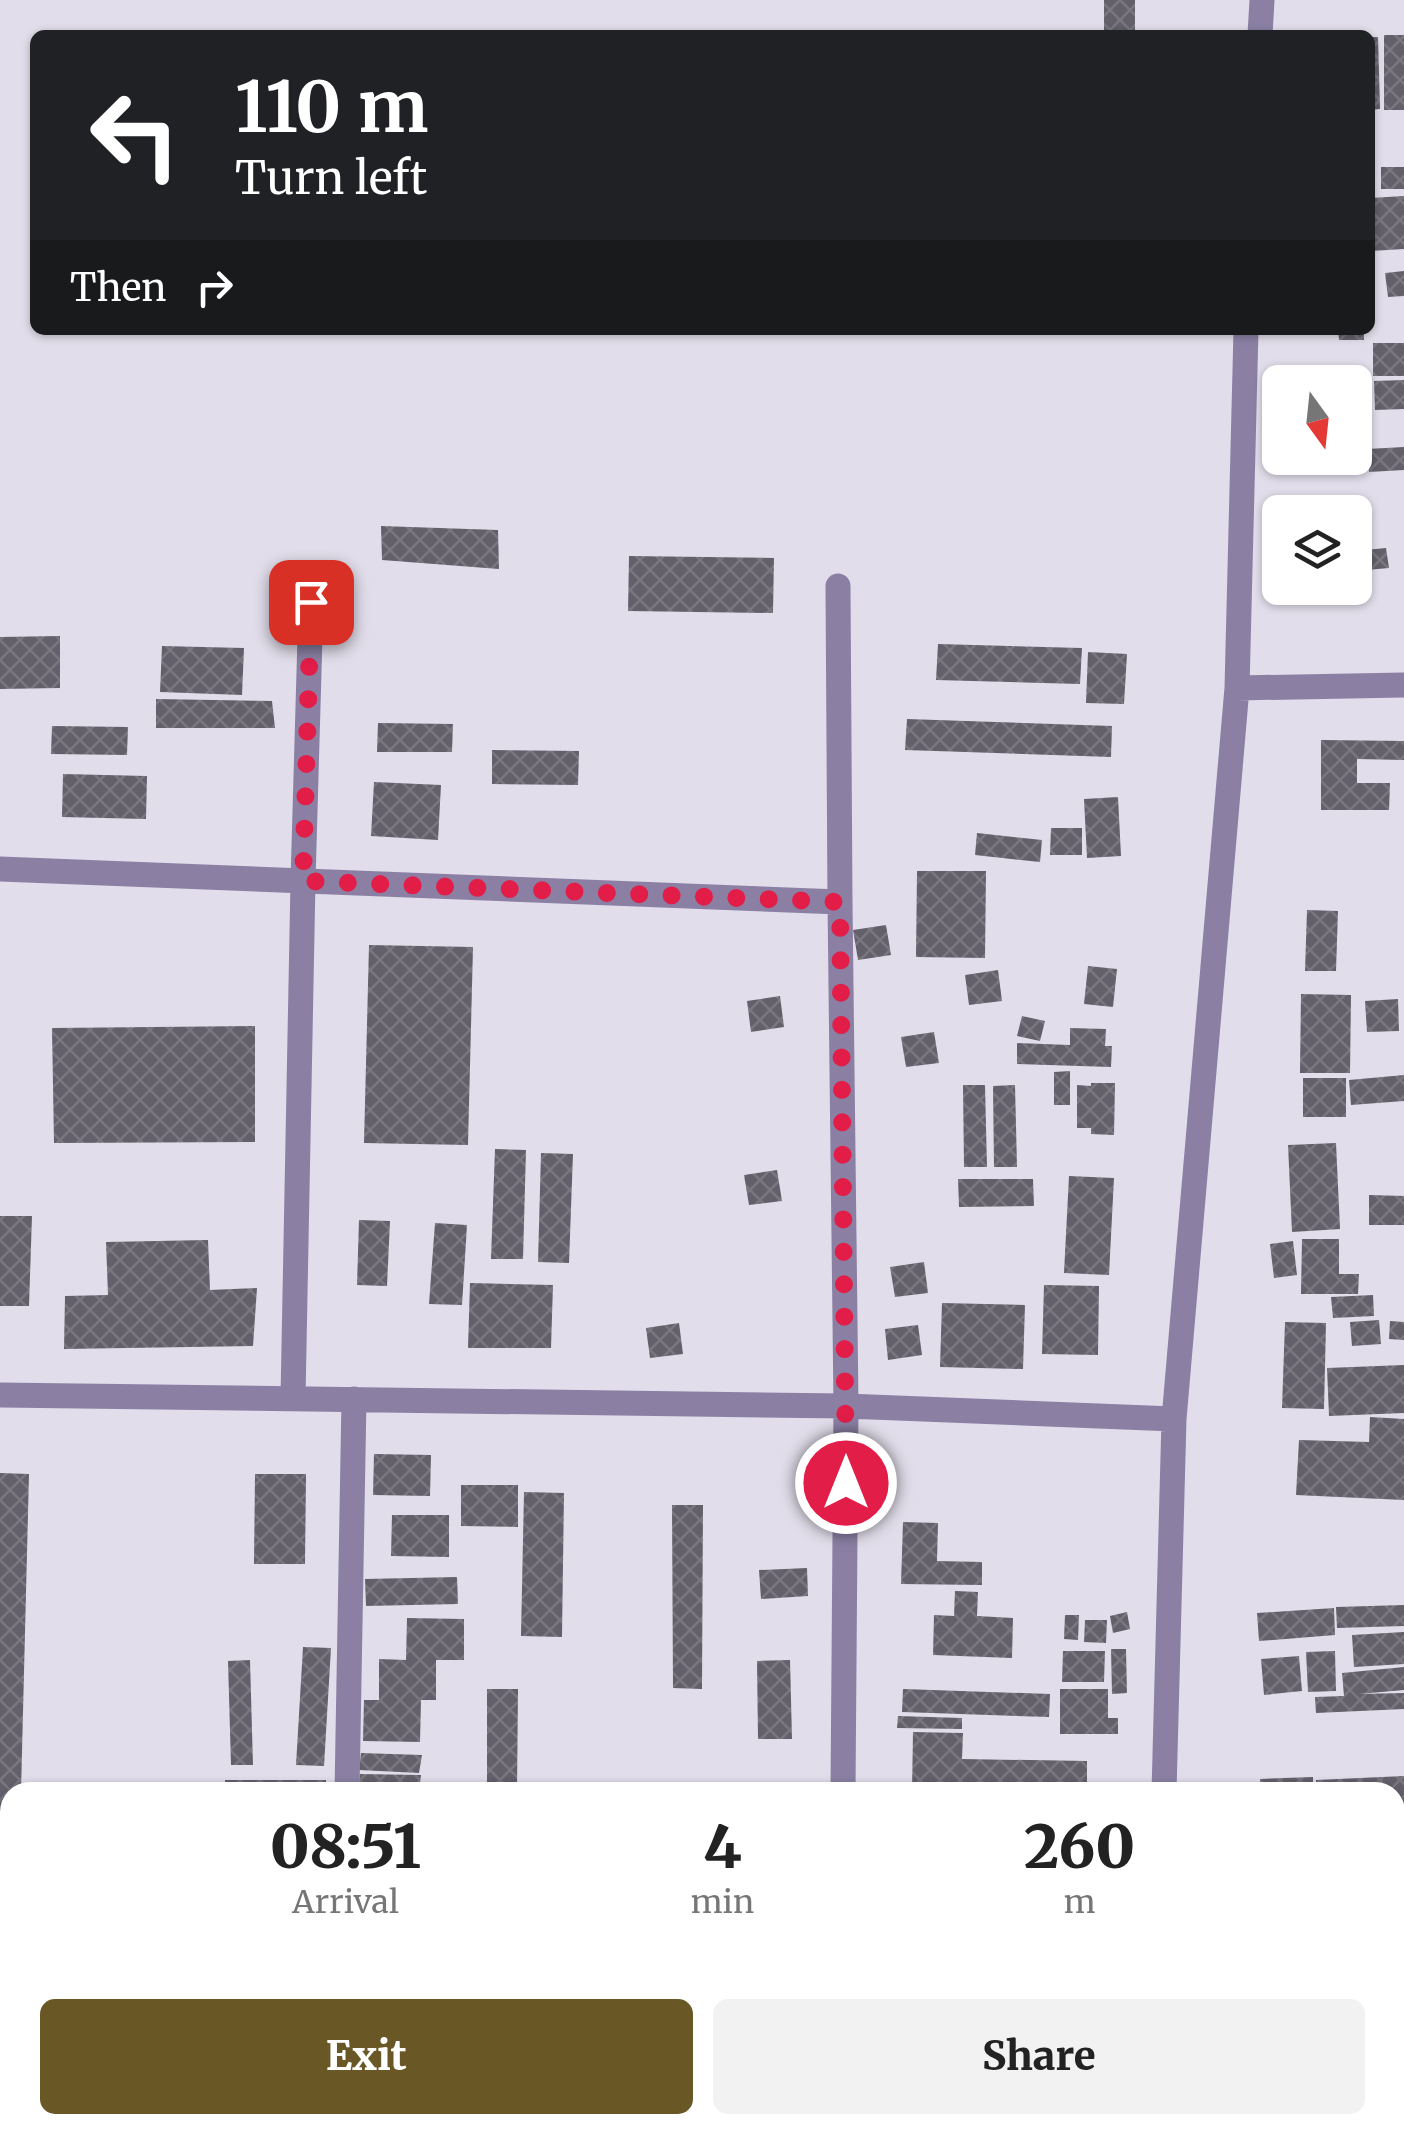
<!DOCTYPE html>
<style>
body{margin:0;font-family:Merriweather,serif;background:#f2f2f2;color:#222;height:100vh;display:flex;flex-direction:column;font-size:38px;white-space:nowrap}
*{box-sizing:border-box;margin:0}
p{font-size:32px;color:#767676}
.icon{flex:none;width:55px;height:55px;fill:none;stroke:currentColor;stroke-width:2;stroke-linecap:round;stroke-linejoin:round}
.map{position:relative;flex:1;overflow:hidden}
.details{position:absolute;left:0px;top:1782px;width:1405px;height:352px;display:flex;flex-direction:column;background:#fff;border-radius:30px 30px 0 0;box-shadow:0 2px 8px #0004}
.details>*{flex:none}
.guide{position:absolute;left:30px;top:30px;width:1345px;height:305px;border-radius:15px;box-shadow:0 2px 8px #0004;background:#202124;color:#fff;overflow:hidden}
.needle{width:65px;rotate:165deg}
.fabs{position:absolute;left:1262px;top:365px;display:grid;gap:20px}
.fabs a{display:grid;place-items:center;width:110px;height:110px;border-radius:15px;background:#fff;box-shadow:0 2px 8px #0004;font-size:50px}
.pin{position:absolute;display:grid;place-items:center;width:85px;height:85px;color:#fff;margin:-42px;border-radius:20px;box-shadow:0 5px 15px #0006}
.me{position:absolute;width:110px;margin:-55px;rotate:0deg;stroke-linejoin:round;filter:drop-shadow(0 0 8px #0008)}
.turn{display:flex;align-items:center;gap:35px;height:210px;padding:0 40px;font-size:45px}
.turn .icon{width:130px;height:130px;stroke-width:2.5}
.turn b{display:block;font-size:70px;line-height:85px}
.then{display:flex;align-items:center;height:95px;padding:0 40px;background:#0003;gap:20px;font-size:38px}
.eta{display:flex;justify-content:space-evenly;align-items:center;height:170px;text-align:center}
.eta b{font-size:60px;font-weight:800;line-height:70px}
.primary-button{display:flex;gap:20px;margin-top:auto;padding:20px 40px}
.primary-button a{flex:1;height:115px;border-radius:15px;background:#695725;color:#fff;font-size:40px;font-weight:800;line-height:115px;text-align:center}
.primary-button a+a{background:#f2f2f2;color:#222}
.map>svg:first-child{display:block}
</style>
<div class="map">
<svg width="1404" height="2134" viewBox="0 0 1404 2134">
<defs>
<pattern id="building-cross-hatch" width="8" height="8" patternUnits="userSpaceOnUse" patternTransform="scale(2.5)"><rect width="8" height="8" fill="#63606b"/><path d="M0 0l8 8M0 8l8-8" fill="none" stroke="#78767e"/></pattern>
</defs>
<rect width="100%" height="100%" fill="#e1ddea"/>
<path fill="url(#building-cross-hatch)" d="M 1104,0 L 1135,0 L 1135,35 L 1104,35 Z
M 1384,35 L 1404,35 L 1404,110 L 1384,110 Z
M 1370,37 L 1378,37 L 1380,109 L 1370,110 Z
M 1381,167 L 1404,167 L 1404,189 L 1381,189 Z
M 1404,196 L 1404,249 L 1370,251 L 1370,198 Z
M 1404,271 L 1404,296 L 1388,297 L 1385,273 Z
M 1338,330 L 1364,330 L 1364,340 L 1339,340 Z
M 1373,343 L 1404,343 L 1404,376 L 1373,376 Z
M 1404,380 L 1404,409 L 1375,410 L 1374,381 Z
M 1355,414 L 1369,414 L 1370,431 L 1355,432 Z
M 1404,447 L 1404,470 L 1369,472 L 1367,449 Z
M 381,526 L 498,530 L 499,569 L 382,560 Z
M 1386,548 L 1389,568 L 1355,571 L 1355,551 Z
M 629,556 L 774,558 L 773,613 L 628,611 Z
M 60,636 L 60,688 L 0,689 L 0,637 Z
M 938,644 L 1082,648 L 1080,684 L 936,680 Z
M 162,646 L 244,648 L 242,695 L 160,692 Z
M 1088,652 L 1127,654 L 1124,704 L 1086,703 Z
M 156,699 L 272,701 L 275,728 L 156,728 Z
M 907,719 L 1112,726 L 1111,757 L 905,750 Z
M 378,723 L 453,724 L 452,752 L 377,752 Z
M 52,726 L 128,727 L 127,755 L 51,754 Z
M 1321,740 L 1404,741 L 1404,760 L 1357,759 L 1357,783 L 1390,783 L 1389,810 L 1321,810 Z
M 492,750 L 579,751 L 578,785 L 492,784 Z
M 63,774 L 147,776 L 146,819 L 62,817 Z
M 374,782 L 441,785 L 438,840 L 371,836 Z
M 1118,797 L 1121,856 L 1087,858 L 1084,799 Z
M 1051,828 L 1082,828 L 1082,855 L 1050,855 Z
M 977,833 L 1042,840 L 1040,862 L 975,855 Z
M 917,871 L 986,871 L 985,958 L 916,957 Z
M 1307,910 L 1338,911 L 1336,971 L 1305,971 Z
M 886,925 L 891,955 L 858,960 L 853,930 Z
M 369,945 L 473,947 L 468,1145 L 364,1143 Z
M 1088,966 L 1117,969 L 1113,1007 L 1084,1004 Z
M 998,970 L 1002,1001 L 969,1005 L 965,975 Z
M 1301,994 L 1351,995 L 1350,1073 L 1300,1073 Z
M 780,996 L 784,1027 L 751,1032 L 747,1001 Z
M 1398,999 L 1399,1031 L 1367,1032 L 1365,1001 Z
M 1022,1016 L 1045,1021 L 1040,1041 L 1017,1036 Z
M 255,1026 L 255,1142 L 54,1143 L 52,1028 Z
M 1070,1028 L 1106,1029 L 1105,1046 L 1112,1046 L 1111,1067 L 1017,1064 L 1017,1043 L 1070,1045 Z
M 934,1032 L 939,1063 L 906,1067 L 901,1037 Z
M 1070,1071 L 1070,1105 L 1054,1105 L 1054,1072 Z
M 1404,1075 L 1404,1101 L 1351,1105 L 1349,1080 Z
M 1303,1078 L 1346,1078 L 1346,1117 L 1303,1117 Z
M 1091,1083 L 1115,1083 L 1114,1135 L 1091,1134 L 1091,1128 L 1077,1128 L 1077,1085 L 1091,1086 Z
M 963,1085 L 985,1085 L 987,1167 L 964,1167 Z
M 1015,1085 L 1017,1167 L 994,1167 L 993,1086 Z
M 1336,1143 L 1340,1229 L 1292,1232 L 1288,1145 Z
M 495,1149 L 526,1150 L 523,1259 L 491,1259 Z
M 541,1153 L 573,1154 L 569,1263 L 538,1262 Z
M 777,1170 L 782,1201 L 749,1205 L 744,1175 Z
M 1069,1176 L 1114,1178 L 1109,1275 L 1064,1273 Z
M 958,1179 L 1033,1179 L 1034,1206 L 959,1207 Z
M 1369,1195 L 1404,1196 L 1404,1225 L 1369,1225 Z
M 0,1216 L 32,1216 L 29,1306 L 0,1306 Z
M 359,1220 L 390,1221 L 387,1286 L 357,1285 Z
M 435,1223 L 467,1225 L 462,1305 L 429,1304 Z
M 1302,1239 L 1339,1239 L 1339,1274 L 1359,1274 L 1358,1294 L 1301,1294 Z
M 208,1240 L 210,1290 L 257,1288 L 253,1346 L 64,1349 L 65,1296 L 108,1295 L 106,1242 Z
M 1293,1241 L 1297,1275 L 1274,1278 L 1270,1244 Z
M 924,1262 L 928,1293 L 895,1297 L 890,1267 Z
M 470,1283 L 553,1285 L 551,1348 L 468,1348 Z
M 1044,1285 L 1099,1286 L 1098,1355 L 1042,1354 Z
M 1373,1295 L 1374,1316 L 1333,1318 L 1331,1297 Z
M 942,1303 L 1025,1305 L 1023,1369 L 940,1367 Z
M 1379,1320 L 1381,1344 L 1352,1346 L 1350,1322 Z
M 1390,1321 L 1404,1322 L 1404,1340 L 1389,1339 Z
M 1285,1322 L 1326,1323 L 1324,1409 L 1282,1408 Z
M 679,1323 L 683,1354 L 650,1358 L 646,1328 Z
M 918,1325 L 922,1355 L 888,1360 L 885,1329 Z
M 1404,1365 L 1404,1413 L 1329,1416 L 1327,1368 Z
M 1370,1417 L 1404,1419 L 1404,1500 L 1296,1495 L 1299,1440 L 1369,1442 Z
M 374,1454 L 431,1455 L 430,1496 L 373,1495 Z
M 0,1473 L 29,1474 L 21,1792 L 10,1792 L 10,1866 L 0,1866 Z
M 255,1474 L 306,1474 L 305,1564 L 254,1564 Z
M 461,1485 L 518,1485 L 518,1527 L 461,1526 Z
M 524,1492 L 564,1493 L 562,1637 L 521,1636 Z
M 672,1505 L 703,1505 L 702,1689 L 673,1688 Z
M 392,1515 L 449,1515 L 449,1557 L 391,1556 Z
M 903,1522 L 938,1523 L 937,1561 L 982,1562 L 982,1585 L 901,1584 Z
M 807,1568 L 808,1596 L 761,1599 L 759,1570 Z
M 457,1577 L 458,1604 L 366,1606 L 365,1579 Z
M 955,1591 L 978,1592 L 977,1616 L 1013,1618 L 1012,1658 L 933,1655 L 934,1615 L 954,1616 Z
M 1404,1605 L 1404,1626 L 1337,1628 L 1336,1607 Z
M 1334,1608 L 1335,1635 L 1259,1641 L 1257,1613 Z
M 1127,1612 L 1130,1629 L 1113,1633 L 1110,1616 Z
M 1065,1615 L 1079,1615 L 1078,1640 L 1064,1639 Z
M 407,1618 L 464,1619 L 464,1660 L 436,1660 L 436,1700 L 421,1700 L 420,1742 L 363,1741 L 364,1700 L 379,1700 L 379,1659 L 406,1660 Z
M 1085,1620 L 1107,1620 L 1106,1643 L 1084,1642 Z
M 1404,1632 L 1404,1664 L 1354,1667 L 1352,1635 Z
M 303,1647 L 331,1648 L 324,1766 L 296,1765 Z
M 1111,1649 L 1126,1649 L 1127,1693 L 1112,1694 Z
M 1063,1651 L 1105,1651 L 1104,1682 L 1062,1682 Z
M 1335,1651 L 1336,1691 L 1308,1692 L 1306,1652 Z
M 1299,1656 L 1302,1691 L 1264,1695 L 1261,1659 Z
M 250,1660 L 253,1765 L 231,1765 L 228,1661 Z
M 790,1660 L 792,1739 L 758,1739 L 757,1661 Z
M 1404,1667 L 1404,1690 L 1359,1694 L 1404,1693 L 1404,1709 L 1316,1713 L 1315,1697 L 1344,1696 L 1342,1673 Z
M 487,1689 L 518,1689 L 517,1792 L 487,1792 Z
M 903,1689 L 1050,1694 L 1049,1717 L 902,1712 Z
M 1060,1689 L 1108,1689 L 1108,1718 L 1118,1718 L 1118,1734 L 1060,1734 Z
M 898,1716 L 962,1718 L 962,1729 L 897,1728 Z
M 913,1732 L 963,1733 L 962,1759 L 1087,1761 L 1087,1792 L 912,1792 Z
M 361,1753 L 422,1755 L 419,1773 L 359,1770 Z
M 360,1774 L 421,1775 L 419,1792 L 358,1791 Z
M 1404,1776 L 1404,1813 L 1395,1813 L 1395,1792 L 1316,1792 L 1316,1780 Z
M 1313,1777 L 1313,1792 L 1260,1792 L 1260,1779 Z
M 225,1780 L 326,1780 L 326,1792 L 225,1792 Z
M 1404,1824 L 1404,1857 L 1395,1857 L 1395,1825 Z
M 1395,1909 L 1404,1909 L 1404,1942 L 1395,1942 Z
M 106,2125 L 135,2125 L 135,2134 L 106,2134 Z
M 152,2125 L 181,2125 L 181,2134 L 152,2134 Z
M 529,2125 L 558,2125 L 558,2134 L 529,2134 Z
M 888,2125 L 981,2125 L 981,2134 L 888,2132 Z
M 992,2125 L 1094,2125 L 1093,2134 L 991,2132 Z"/>
<g fill="none" stroke-linecap="round" stroke-linejoin="round">
<path stroke="#8b80a4" stroke-width="25" d="M 1260,35 L 1262,0
M 838,586 L 840,902
M 1237,688 L 1404,685
M 0,869 L 840,902 L 846,1406 L 843,1792
M 0,1395 L 846,1406 L 1174,1419 L 1164,1792
M 293,1398 L 303,881 L 311,602
M 1174,1419 L 1237,688 L 1246,330
M 347,1792 L 354,1399
M 0,1898 L 10,1898
M 344,2134 L 344,2125
M 834,2134 L 834,2125
M 1154,2134 L 1154,2125
M 1297,2134 L 1404,2129"/>
</g>
<g fill="none" stroke-linecap="round" stroke-linejoin="round">
<path stroke="#e11d48" stroke-width="18" stroke-dasharray="0 32.4" d="M 311,602 L 303,881 L 840,902 L 846,1483"/>
</g>
</svg>
<div class="fabs">
<a><svg class="needle" viewBox="-14 -14 28 28"><path d="M0-13l5 13h-10z" fill="#e53935"/><path d="M0 13l5-13h-10z" fill="#767676"/></svg></a>
<a><svg class="icon" aria-label="layers" viewBox="0 0 24 24"><path d="M12 4l9 5-9 5-9-5zM3 14l9 5 9-5"/></svg></a>
</div>
<div class="pin" style="left:311px;top:602px;background:#d93025"><svg class="icon" aria-label="arrive" viewBox="0 0 24 24"><path d="M6 21V4h12l-3 4 3 4H6"/></svg></div>
<svg class="me" style="left:846px;top:1483px" viewBox="-20 -20 40 40"><circle r="17" fill="#e11d48" stroke="#fff" stroke-width="3"/><path d="M0-11L8 9 0 5-8 9z" fill="#fff"/></svg>
<div class="guide">
<div class="turn"><svg class="icon" aria-label="left" viewBox="0 0 24 24"><path d="M17 20v-9H6M10 6l-5 5 5 5"/></svg><div><b>110 m</b>Turn left</div></div>
<div class="then">Then<svg class="icon" aria-label="right" viewBox="0 0 24 24"><path d="M7 20v-9h11M14 6l5 5-5 5"/></svg></div>
</div>
<section class="details">
<div class="eta">
<div><b>08:51</b><p>Arrival</p></div>
<div><b>4</b><p>min</p></div>
<div><b>260</b><p>m</p></div>
</div>
<div class="primary-button"><a>Exit</a><a>Share</a></div>
</section>
</div>
